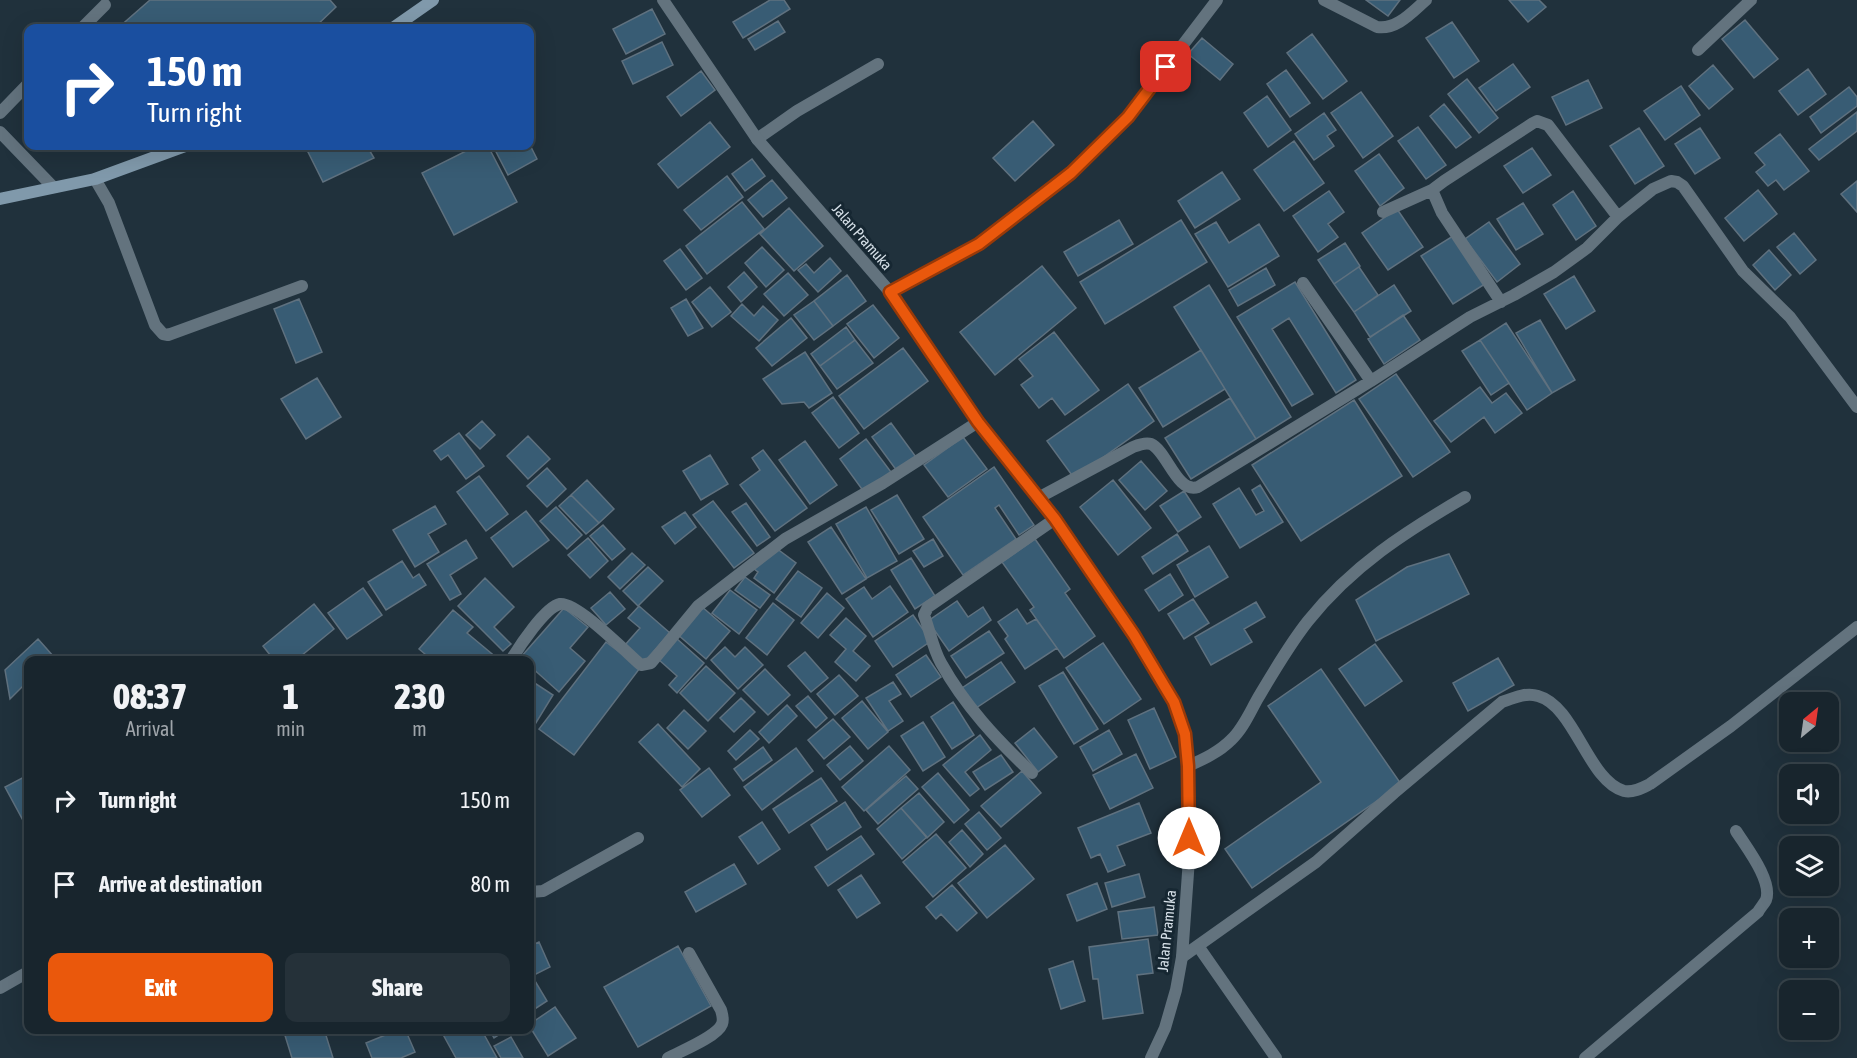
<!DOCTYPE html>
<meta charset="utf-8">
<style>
body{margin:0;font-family:"Asap Condensed",sans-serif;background:#253139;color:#f1f3f6;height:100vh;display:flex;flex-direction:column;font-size:22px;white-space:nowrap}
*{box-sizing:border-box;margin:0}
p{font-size:20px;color:#9fa5aa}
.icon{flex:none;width:33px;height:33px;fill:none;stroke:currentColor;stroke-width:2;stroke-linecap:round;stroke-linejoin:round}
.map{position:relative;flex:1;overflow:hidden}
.side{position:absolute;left:24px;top:656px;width:510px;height:378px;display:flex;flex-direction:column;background:#18252d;border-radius:12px;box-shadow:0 6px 24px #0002,0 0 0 2px #364249}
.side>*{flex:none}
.top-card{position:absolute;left:24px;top:24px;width:510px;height:126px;border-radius:12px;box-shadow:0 6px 24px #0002,0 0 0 2px #364249;background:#1a4fa0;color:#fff;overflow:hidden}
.needle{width:39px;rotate:29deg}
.fabs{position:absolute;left:1779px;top:692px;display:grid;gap:12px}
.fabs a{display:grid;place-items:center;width:60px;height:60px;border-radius:12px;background:#18252d;box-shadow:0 6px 24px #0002,0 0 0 2px #364249;font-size:30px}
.pin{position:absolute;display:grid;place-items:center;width:51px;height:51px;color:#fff;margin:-26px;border-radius:12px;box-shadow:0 3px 9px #0006}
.me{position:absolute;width:66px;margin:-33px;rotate:0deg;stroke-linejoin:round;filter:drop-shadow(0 0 4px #0008)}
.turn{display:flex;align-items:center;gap:21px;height:126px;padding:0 24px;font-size:27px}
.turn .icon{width:78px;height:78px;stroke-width:2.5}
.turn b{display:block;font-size:42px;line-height:51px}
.eta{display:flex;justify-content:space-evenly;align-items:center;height:102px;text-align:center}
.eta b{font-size:36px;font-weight:800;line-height:42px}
.action{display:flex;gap:12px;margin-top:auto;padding:12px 24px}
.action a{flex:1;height:69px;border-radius:12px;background:#ea580c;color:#fff;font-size:24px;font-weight:800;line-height:69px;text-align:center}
.action a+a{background:#253139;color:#f1f3f6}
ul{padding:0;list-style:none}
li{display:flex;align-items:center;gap:18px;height:84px;padding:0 24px}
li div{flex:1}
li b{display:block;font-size:22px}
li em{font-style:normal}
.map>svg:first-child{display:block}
</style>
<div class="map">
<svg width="1857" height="1058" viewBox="0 0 1857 1058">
<rect width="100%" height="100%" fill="#20313c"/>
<path fill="#385c74" stroke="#5f717f" stroke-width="1.5" d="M 150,0 L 330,0 L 336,7 L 314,28 L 118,28 Z
M 770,0 L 784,0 L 790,9 L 743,38 L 733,22 Z
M 1366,0 L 1400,0 L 1388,16 Z
M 1509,0 L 1539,0 L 1546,7 L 1528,22 Z
M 652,9 L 665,34 L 626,54 L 613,29 Z
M 1745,20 L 1778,59 L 1754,78 L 1722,39 Z
M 778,21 L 785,32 L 755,50 L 748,39 Z
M 1452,22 L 1479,61 L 1454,78 L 1426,38 Z
M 1312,34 L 1347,81 L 1323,99 L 1287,53 Z
M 1202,38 L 1233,64 L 1220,80 L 1188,54 Z
M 662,42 L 673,65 L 633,84 L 622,61 Z
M 1513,64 L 1530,87 L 1496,111 L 1479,88 Z
M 1713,65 L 1733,89 L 1709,109 L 1689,86 Z
M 1808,69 L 1826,94 L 1798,115 L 1779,91 Z
M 1286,70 L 1310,103 L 1290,117 L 1267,84 Z
M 701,71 L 715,90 L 681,116 L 667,97 Z
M 1467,79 L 1498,118 L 1479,133 L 1448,94 Z
M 1588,80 L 1602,108 L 1566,125 L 1552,97 Z
M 1681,86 L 1700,115 L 1665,140 L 1644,111 Z
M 1849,87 L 1857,97 L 1857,106 L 1821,133 L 1810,117 Z
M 1361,92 L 1393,136 L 1363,158 L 1331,113 Z
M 1267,96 L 1291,130 L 1268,147 L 1244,113 Z
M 1444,104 L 1471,137 L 1456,148 L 1430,116 Z
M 1857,112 L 1857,131 L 1819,160 L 1809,149 Z
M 1324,113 L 1336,130 L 1327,136 L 1334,146 L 1314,160 L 1295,134 Z
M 1033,121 L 1054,145 L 1015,181 L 993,158 Z
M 710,122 L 730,147 L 678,188 L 658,164 Z
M 1418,127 L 1446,165 L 1426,179 L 1398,141 Z
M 1639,128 L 1664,166 L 1635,184 L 1610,146 Z
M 1700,128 L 1720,158 L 1695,174 L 1675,144 Z
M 1780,134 L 1809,171 L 1784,190 L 1776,180 L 1768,186 L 1756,172 L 1765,165 L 1755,153 Z
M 1294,141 L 1324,183 L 1284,211 L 1254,170 Z
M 530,145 L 537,159 L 508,175 L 493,146 Z
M 305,146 L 367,146 L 374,158 L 323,182 Z
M 476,146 L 488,146 L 517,202 L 454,235 L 422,173 Z
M 1532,148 L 1551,175 L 1523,193 L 1504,166 Z
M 1379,154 L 1404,188 L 1380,206 L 1355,171 Z
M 752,159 L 765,176 L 745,191 L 732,174 Z
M 1222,172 L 1240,199 L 1195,228 L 1178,201 Z
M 727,176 L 743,197 L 701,230 L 684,210 Z
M 772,180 L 787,198 L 763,217 L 748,200 Z
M 1857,181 L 1857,212 L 1841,194 Z
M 1758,190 L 1777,214 L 1744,241 L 1725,218 Z
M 1329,191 L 1344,212 L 1328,224 L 1338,237 L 1318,252 L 1293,216 Z
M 1573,191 L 1596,226 L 1576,240 L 1553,205 Z
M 742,202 L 764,229 L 707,274 L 686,246 Z
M 1523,203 L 1543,234 L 1516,250 L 1497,219 Z
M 789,208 L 823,246 L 794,271 L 760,234 Z
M 1397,209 L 1423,247 L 1388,270 L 1362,233 Z
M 1119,220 L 1133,244 L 1078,276 L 1064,252 Z
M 1181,220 L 1207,262 L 1105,324 L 1080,282 Z
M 1216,222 L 1229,243 L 1259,224 L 1279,256 L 1228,287 L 1195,234 Z
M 1489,222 L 1520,264 L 1497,282 L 1465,239 Z
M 1794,233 L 1816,260 L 1800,274 L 1777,247 Z
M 1453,236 L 1485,284 L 1453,304 L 1421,256 Z
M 1345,243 L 1360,266 L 1334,284 L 1318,260 Z
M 762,247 L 784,270 L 766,287 L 745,263 Z
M 680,249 L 702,278 L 686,290 L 664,261 Z
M 1769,250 L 1791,275 L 1775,290 L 1753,265 Z
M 830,258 L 841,271 L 818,292 L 798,270 L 806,264 L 814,273 Z
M 1042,266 L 1076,308 L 995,375 L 960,332 Z
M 1359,267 L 1378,295 L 1354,312 L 1334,284 Z
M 1266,268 L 1275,285 L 1238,306 L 1229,290 Z
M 744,272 L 757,287 L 741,302 L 728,287 Z
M 788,273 L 808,295 L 784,316 L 764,294 Z
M 847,275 L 866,301 L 833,326 L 814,301 Z
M 1574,276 L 1595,311 L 1566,329 L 1544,294 Z
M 1295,282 L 1356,380 L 1336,393 L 1289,318 L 1272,329 L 1313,394 L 1292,406 L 1237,317 Z
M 1209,285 L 1291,417 L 1256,439 L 1174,307 Z
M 1394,285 L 1411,311 L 1370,337 L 1354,312 Z
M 710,287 L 731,312 L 712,327 L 692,302 Z
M 299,299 L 322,352 L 296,363 L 274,309 Z
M 686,299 L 703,328 L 688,336 L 671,308 Z
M 814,301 L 833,326 L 814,340 L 794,315 Z
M 742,304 L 754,316 L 763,306 L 778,320 L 759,341 L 731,316 Z
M 873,305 L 899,338 L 874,358 L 847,324 Z
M 1403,315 L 1420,340 L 1384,364 L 1368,339 Z
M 791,318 L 807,338 L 772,366 L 756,348 Z
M 1540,320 L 1575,380 L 1552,393 L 1516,333 Z
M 1506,323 L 1552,393 L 1527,410 L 1480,340 Z
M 846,327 L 855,340 L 820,366 L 811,354 Z
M 1054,332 L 1099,390 L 1065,415 L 1052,398 L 1039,408 L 1021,385 L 1033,376 L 1019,359 Z
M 855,340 L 873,363 L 837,389 L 820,366 Z
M 1480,340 L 1509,383 L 1491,395 L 1462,351 Z
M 903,348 L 928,381 L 864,429 L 839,396 Z
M 1201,350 L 1225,389 L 1163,427 L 1139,388 Z
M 805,352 L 832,393 L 809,408 L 804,402 L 782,404 L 763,379 Z
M 1396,374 L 1450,452 L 1413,477 L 1359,399 Z
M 317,378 L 341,417 L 306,439 L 281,399 Z
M 1128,384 L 1154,421 L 1074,478 L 1047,441 Z
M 1480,387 L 1492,403 L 1506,393 L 1522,413 L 1495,433 L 1484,417 L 1451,442 L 1434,421 Z
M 833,397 L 859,433 L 839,448 L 812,413 Z
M 1230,398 L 1256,439 L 1191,479 L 1165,438 Z
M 1354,400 L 1402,476 L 1301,541 L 1252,465 Z
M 482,421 L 495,435 L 480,449 L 466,435 Z
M 891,423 L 916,457 L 897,471 L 872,437 Z
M 459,433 L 484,466 L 466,479 L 448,455 L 441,460 L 434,451 Z
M 528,436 L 550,459 L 528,479 L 507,456 Z
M 963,437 L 987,469 L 948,497 L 924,465 Z
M 866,439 L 891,472 L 864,492 L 840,459 Z
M 805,441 L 837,485 L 810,504 L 779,460 Z
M 763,450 L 807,508 L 775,531 L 740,485 L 760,470 L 752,458 Z
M 710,455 L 728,484 L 701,500 L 683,471 Z
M 1141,461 L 1167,491 L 1145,510 L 1119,480 Z
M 994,467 L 1034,525 L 1019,535 L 999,505 L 995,508 L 1016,539 L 963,575 L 923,517 Z
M 547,468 L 566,489 L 547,507 L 527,486 Z
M 479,476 L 508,514 L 486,531 L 457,492 Z
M 587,480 L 614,509 L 599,523 L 571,495 Z
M 1113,480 L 1151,528 L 1118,555 L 1080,507 Z
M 1260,485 L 1283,522 L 1240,548 L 1213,504 L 1239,488 L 1256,515 L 1264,511 L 1252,490 Z
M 1184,491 L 1201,517 L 1178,532 L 1160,506 Z
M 571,495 L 599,523 L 586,534 L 559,506 Z
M 897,495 L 924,539 L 899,554 L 871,510 Z
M 713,501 L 754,553 L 734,568 L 693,515 Z
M 746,503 L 770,537 L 757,546 L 732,512 Z
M 435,506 L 446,524 L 428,534 L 439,552 L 415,567 L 393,530 Z
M 556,507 L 582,535 L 567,549 L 540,521 Z
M 866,507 L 897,561 L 867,578 L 836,524 Z
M 526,511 L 549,540 L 513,567 L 491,538 Z
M 685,512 L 696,527 L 675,544 L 662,527 Z
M 603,525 L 625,549 L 612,560 L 590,536 Z
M 831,527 L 866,579 L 842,594 L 808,542 Z
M 1177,534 L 1188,551 L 1153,574 L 1142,557 Z
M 588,538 L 608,561 L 590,578 L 568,555 Z
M 933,539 L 943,556 L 924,567 L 913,551 Z
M 1035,539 L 1070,589 L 1065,593 L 1095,636 L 1064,658 L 1030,610 L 1034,607 L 1002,562 Z
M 466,540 L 477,558 L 450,575 L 461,594 L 450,600 L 427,564 Z
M 1209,546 L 1228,577 L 1195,597 L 1177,565 Z
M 776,548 L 796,563 L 774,593 L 754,578 L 758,572 L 754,569 Z
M 632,553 L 645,565 L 620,589 L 608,577 Z
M 1449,554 L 1469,594 L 1376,641 L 1356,600 L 1407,567 Z
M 911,558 L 935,596 L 915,609 L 891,570 Z
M 402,561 L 413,578 L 419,574 L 426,585 L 386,610 L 368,582 Z
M 648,567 L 663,581 L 638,606 L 623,591 Z
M 798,571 L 822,588 L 801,617 L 776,599 Z
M 1170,574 L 1183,595 L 1159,611 L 1145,590 Z
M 745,577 L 770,595 L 760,608 L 735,590 Z
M 485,578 L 514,607 L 494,627 L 511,644 L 503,651 L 458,606 Z
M 890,586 L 908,612 L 873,637 L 846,599 L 864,587 L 872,599 Z
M 363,588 L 382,615 L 347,639 L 328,613 Z
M 730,590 L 757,610 L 739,634 L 712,613 Z
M 610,592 L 625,609 L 606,625 L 591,608 Z
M 827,593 L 844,608 L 818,638 L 801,623 Z
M 1193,599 L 1209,623 L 1184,639 L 1168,614 Z
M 957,601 L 968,617 L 983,607 L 991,620 L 949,651 L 928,621 Z
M 1256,602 L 1265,617 L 1244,629 L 1252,642 L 1211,665 L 1195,637 Z
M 773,603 L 794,620 L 767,655 L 746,638 Z
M 314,604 L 334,629 L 296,660 L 274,660 L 263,646 Z
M 639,606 L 670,633 L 644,662 L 625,645 L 640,628 L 628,618 Z
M 701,606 L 730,631 L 706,659 L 677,634 Z
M 564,608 L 588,627 L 570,648 L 585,661 L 559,692 L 530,666 L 530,660 L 520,658 Z
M 1017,609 L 1027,624 L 1036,619 L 1057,648 L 1025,669 L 1005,639 L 1008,636 L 998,622 Z
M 453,610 L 473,627 L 467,633 L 497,658 L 495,660 L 432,660 L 419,649 Z
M 913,615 L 931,641 L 893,667 L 875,641 Z
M 846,618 L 866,636 L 853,651 L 870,666 L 856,681 L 835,662 L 846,649 L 830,635 Z
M 989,631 L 1004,653 L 966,678 L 951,656 Z
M 676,638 L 704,663 L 677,693 L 669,685 L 677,676 L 658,659 Z
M 38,639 L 54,657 L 51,660 L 28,660 L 28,681 L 10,699 L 5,670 Z
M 606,642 L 640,668 L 574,755 L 539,729 Z
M 1103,643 L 1141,699 L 1104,724 L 1066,668 Z
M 1375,644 L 1402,681 L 1365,706 L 1339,669 Z
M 725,647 L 735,657 L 745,647 L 763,665 L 738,689 L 711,660 Z
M 805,652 L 828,678 L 811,692 L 788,666 Z
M 926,655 L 941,677 L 911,697 L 896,675 Z
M 1498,658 L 1514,685 L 1468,711 L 1453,683 Z
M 1001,662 L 1015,682 L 976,708 L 962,688 Z
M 706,666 L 735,693 L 708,721 L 680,693 Z
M 765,669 L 790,695 L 768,715 L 743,690 Z
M 1321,669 L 1401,784 L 1252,888 L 1225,849 L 1321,782 L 1268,706 Z
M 1063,672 L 1098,729 L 1074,744 L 1039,686 Z
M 839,675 L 858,696 L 835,715 L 817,694 Z
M 530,680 L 553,695 L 534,726 L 530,724 Z
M 893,682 L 901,694 L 889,701 L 903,721 L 888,731 L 866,698 Z
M 808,696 L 827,718 L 816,728 L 796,706 Z
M 741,698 L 755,712 L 734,732 L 720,718 Z
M 862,701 L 888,732 L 868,749 L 842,718 Z
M 953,702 L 974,735 L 952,749 L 931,717 Z
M 787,705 L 797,716 L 769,743 L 759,732 Z
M 1154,708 L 1176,757 L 1150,769 L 1128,720 Z
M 684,710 L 706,731 L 688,749 L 667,728 Z
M 833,719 L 850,737 L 824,759 L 808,740 Z
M 923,722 L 945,757 L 923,771 L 901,736 Z
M 658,724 L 700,769 L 682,787 L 639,742 Z
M 1034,728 L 1057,757 L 1038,772 L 1015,743 Z
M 750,730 L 759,739 L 736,760 L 728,751 Z
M 1109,730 L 1122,754 L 1093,771 L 1080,747 Z
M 980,735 L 991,750 L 965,772 L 979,789 L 970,796 L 943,765 Z
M 850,746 L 863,761 L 840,780 L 827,765 Z
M 889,746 L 910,770 L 864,811 L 842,787 Z
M 763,747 L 772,760 L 743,781 L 734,769 Z
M 796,748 L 813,771 L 762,810 L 744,787 Z
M 1136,754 L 1153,788 L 1110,809 L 1093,775 Z
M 1001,755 L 1013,772 L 985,790 L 973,772 Z
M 709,768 L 730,795 L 702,817 L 680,790 Z
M 1022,771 L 1041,793 L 1001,827 L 981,806 Z
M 938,773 L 969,810 L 954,823 L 922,787 Z
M 28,775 L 28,823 L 25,824 L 5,787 Z
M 906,776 L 918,789 L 878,824 L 866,810 Z
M 821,778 L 837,801 L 789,833 L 773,809 Z
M 919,793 L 944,822 L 927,838 L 901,808 Z
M 845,802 L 861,827 L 827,850 L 811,825 Z
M 1139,803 L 1151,833 L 1117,846 L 1125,865 L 1108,872 L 1100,854 L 1091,858 L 1078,828 Z
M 901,808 L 927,837 L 902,859 L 877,829 Z
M 979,812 L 1001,838 L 987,850 L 965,824 Z
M 762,822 L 780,849 L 758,864 L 739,837 Z
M 962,830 L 983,854 L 970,867 L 949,842 Z
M 936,834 L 966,868 L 933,897 L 903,862 Z
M 861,836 L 874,854 L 828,886 L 815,867 Z
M 1005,845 L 1034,879 L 987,918 L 958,883 Z
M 734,864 L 746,884 L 696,912 L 685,892 Z
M 1139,874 L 1145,897 L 1112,907 L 1105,883 Z
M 861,875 L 880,903 L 857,918 L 838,890 Z
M 1097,883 L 1107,909 L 1077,921 L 1067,895 Z
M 952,885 L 977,913 L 957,931 L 941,914 L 936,919 L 926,907 Z
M 1154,907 L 1158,935 L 1122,939 L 1118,912 Z
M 1148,939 L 1153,973 L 1137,975 L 1143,1013 L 1103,1019 L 1098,979 L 1093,979 L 1089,947 Z
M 539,942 L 550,967 L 530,977 L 530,946 Z
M 678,946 L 711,1006 L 638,1047 L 604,987 Z
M 1073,961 L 1085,1001 L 1061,1009 L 1049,969 Z
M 535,981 L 547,1001 L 530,1012 L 530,984 Z
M 555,1007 L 576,1038 L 548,1056 L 530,1027 L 530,1024 Z
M 283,1029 L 324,1029 L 333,1058 L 292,1058 Z
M 400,1029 L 405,1029 L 415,1052 L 401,1058 L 372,1058 L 366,1043 Z
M 440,1029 L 481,1029 L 497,1058 L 456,1058 Z
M 489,1029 L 508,1029 L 494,1038 Z
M 511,1037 L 523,1058 L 501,1058 L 494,1046 Z"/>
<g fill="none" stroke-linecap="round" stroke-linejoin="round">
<path stroke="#63737e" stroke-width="12" d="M 757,139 L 797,111 L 878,64
M 1188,766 C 1204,759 1219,752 1231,740 C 1243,729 1250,712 1258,698 C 1274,671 1289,645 1308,621 C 1352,566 1405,532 1465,497
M 1198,946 L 1276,1058
M 1585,1058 L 1758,912 C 1760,908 1764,904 1766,900 C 1773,881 1746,847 1736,831"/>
<path stroke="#63737e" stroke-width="12" d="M 1324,0 L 1377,27 C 1397,30 1412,12 1426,0
M 82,28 L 105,5
M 1698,50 L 1751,0
M 0,113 L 28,84
M 0,132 L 53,187
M 95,179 L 109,203 L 155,325 L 163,334 L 168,335 L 302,286
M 1383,212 L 1432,190
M 1303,283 L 1371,381
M 890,292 L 979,244 L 1071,173 L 1128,117 L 1217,0
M 1501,302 L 1442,213 L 1432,190 L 1444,181 L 1533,123 L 1537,121 L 1548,125 L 1618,217
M 1038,498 L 1133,447 C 1138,445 1145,442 1151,444 C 1167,451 1177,494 1198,487 L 1371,381 L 1470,317 L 1514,295 L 1554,272 L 1587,248 L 1618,217 L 1653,189 L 1671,181 L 1677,182 L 1683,186 L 1743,271 L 1790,317 L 1857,407
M 511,660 C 519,647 545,607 560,604 C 576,601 627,653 641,665 L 651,663 L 698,606 L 785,539 L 883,483 L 978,422
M 1032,773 C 997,740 965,706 941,663 C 933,649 930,631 924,615 L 928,607 L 1055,519
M 530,892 L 543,891 L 638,838
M 1182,957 L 1316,862 L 1394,793 L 1502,702 C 1513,698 1526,692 1538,696 C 1575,706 1588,781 1624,791 C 1633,793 1642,788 1650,784 L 1731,726 L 1857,627
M 0,988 L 28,972
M 668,1058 C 681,1051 717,1037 722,1024 C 724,1019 722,1014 721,1010 L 689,953"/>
<path stroke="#63737e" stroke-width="12" d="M 663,0 L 757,139 L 890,292 L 978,422 L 1055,519 L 1134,635 L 1174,702 L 1185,734 L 1188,766 L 1189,859 L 1182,957 L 1176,990 L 1165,1028 L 1151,1058"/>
<path stroke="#8099ab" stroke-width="12" d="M 393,28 L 433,0
M 0,199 L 95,179 L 185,146"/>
</g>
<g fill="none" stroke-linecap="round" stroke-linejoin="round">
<g stroke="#983908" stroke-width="15">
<path id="route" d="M 1166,67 L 1128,117 L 1071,173 L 979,244 L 890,292 L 978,422 L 1055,519 L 1134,635 L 1165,687 L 1174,702 L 1185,734 L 1188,766 L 1189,838"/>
</g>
<use href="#route" stroke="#ea580c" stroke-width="10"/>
</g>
<g text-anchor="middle" stroke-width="6" stroke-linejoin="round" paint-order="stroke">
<g font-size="15" fill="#d7e1e9" stroke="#162732">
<text transform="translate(862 237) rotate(49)" y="5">Jalan Pramuka</text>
<text transform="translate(1167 931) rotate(-84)" y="5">Jalan Pramuka</text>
</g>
</g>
</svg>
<div class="fabs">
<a><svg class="needle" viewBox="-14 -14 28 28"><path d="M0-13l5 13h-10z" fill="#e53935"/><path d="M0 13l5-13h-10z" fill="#9fa5aa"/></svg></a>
<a><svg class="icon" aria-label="sound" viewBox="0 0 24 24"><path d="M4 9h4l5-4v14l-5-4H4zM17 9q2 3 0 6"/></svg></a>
<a><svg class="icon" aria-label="layers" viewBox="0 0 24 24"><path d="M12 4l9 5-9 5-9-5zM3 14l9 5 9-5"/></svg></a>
<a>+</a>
<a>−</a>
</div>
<div class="pin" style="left:1166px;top:67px;background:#d93025"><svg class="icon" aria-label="arrive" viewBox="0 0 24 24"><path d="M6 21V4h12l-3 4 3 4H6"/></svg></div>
<svg class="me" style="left:1189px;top:838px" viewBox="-20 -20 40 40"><circle r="19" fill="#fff"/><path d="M0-13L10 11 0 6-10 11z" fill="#ea580c"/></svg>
<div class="top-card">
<div class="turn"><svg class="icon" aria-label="right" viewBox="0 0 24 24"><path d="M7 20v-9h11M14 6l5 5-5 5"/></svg><div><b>150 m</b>Turn right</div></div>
</div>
<section class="side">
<div class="eta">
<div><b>08:37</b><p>Arrival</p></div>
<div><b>1</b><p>min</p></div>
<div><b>230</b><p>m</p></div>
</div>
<ul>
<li><svg class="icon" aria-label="right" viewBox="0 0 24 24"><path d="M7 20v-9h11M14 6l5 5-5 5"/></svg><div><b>Turn right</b></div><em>150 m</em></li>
<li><svg class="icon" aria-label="arrive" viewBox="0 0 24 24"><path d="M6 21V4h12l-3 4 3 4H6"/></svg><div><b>Arrive at destination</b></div><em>80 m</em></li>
</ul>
<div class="action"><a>Exit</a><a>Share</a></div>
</section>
</div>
